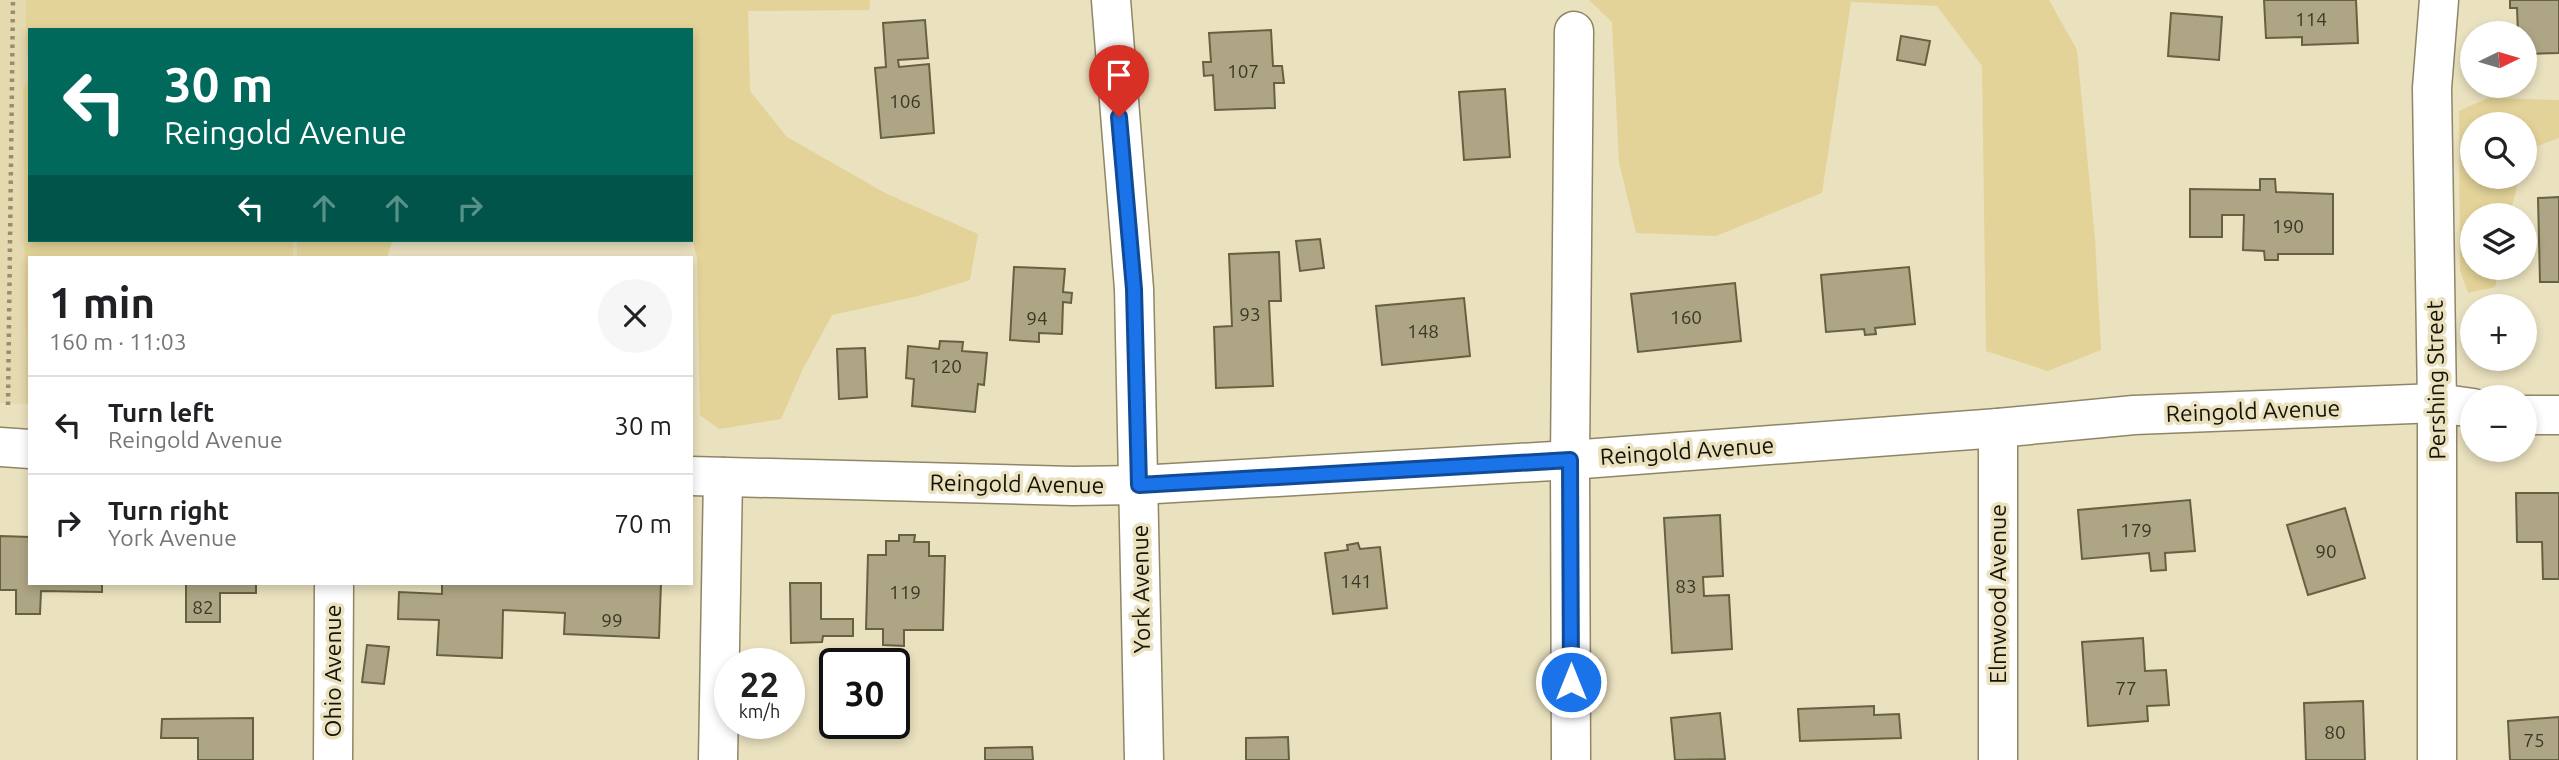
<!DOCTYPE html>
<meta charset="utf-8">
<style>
body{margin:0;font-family:Ubuntu,sans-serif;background:#f6f6f6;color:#202124;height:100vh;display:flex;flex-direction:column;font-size:26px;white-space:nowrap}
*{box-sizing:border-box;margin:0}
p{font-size:23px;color:#757577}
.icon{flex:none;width:38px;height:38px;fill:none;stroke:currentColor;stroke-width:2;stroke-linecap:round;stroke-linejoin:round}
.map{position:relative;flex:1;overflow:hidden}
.panel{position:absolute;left:28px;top:256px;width:665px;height:329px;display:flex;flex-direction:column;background:#fff;border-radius:0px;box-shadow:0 4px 10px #0003}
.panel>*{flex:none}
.hud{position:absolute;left:28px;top:28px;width:665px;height:214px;border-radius:0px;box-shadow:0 4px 10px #0003;background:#00695c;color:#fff;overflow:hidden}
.needle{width:46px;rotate:85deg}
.fabs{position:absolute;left:2460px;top:21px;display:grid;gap:14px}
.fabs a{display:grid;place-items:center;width:77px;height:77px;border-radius:50%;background:#fff;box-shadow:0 4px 10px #0003;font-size:35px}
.speed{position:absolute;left:714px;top:648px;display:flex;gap:14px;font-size:35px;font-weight:700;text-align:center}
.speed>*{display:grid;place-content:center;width:91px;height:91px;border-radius:50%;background:#fff;box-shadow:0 4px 10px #0003;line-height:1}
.speed small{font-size:18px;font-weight:400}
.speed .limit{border:4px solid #111;border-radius:10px;background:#fff;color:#111}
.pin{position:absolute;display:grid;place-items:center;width:60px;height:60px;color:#fff;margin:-72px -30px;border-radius:50% 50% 50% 0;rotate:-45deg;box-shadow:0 0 7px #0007}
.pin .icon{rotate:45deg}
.me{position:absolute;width:77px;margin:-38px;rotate:0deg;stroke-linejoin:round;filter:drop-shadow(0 0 5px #0008)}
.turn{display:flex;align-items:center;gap:24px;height:147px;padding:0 21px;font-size:32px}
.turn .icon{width:91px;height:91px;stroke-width:2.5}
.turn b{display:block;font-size:49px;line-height:60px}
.lanes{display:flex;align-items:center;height:66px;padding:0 21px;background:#0003;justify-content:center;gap:35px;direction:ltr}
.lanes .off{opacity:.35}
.round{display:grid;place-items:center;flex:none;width:74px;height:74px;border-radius:37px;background:#f6f6f6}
.head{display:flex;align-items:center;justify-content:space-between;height:119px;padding:0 21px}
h1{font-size:42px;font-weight:700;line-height:52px}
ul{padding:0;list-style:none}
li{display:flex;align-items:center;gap:21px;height:98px;padding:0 21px;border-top:2px solid #e0e0e0}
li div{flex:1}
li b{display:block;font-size:26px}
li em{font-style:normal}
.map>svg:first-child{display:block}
</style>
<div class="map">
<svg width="2559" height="760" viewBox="0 0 2559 760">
<rect width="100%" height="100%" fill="#eae1bf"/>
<path fill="#e4d9af" d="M 0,0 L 870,0 L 869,10 L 295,11 L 30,30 L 30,240 L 297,240 L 297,257 L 30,257 L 30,404 L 0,403 Z"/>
<path fill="#e3d398" d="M 26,0 L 870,0 L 869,10 L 748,11 L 750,91 L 787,137 L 887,194 L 978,234 L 970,280 L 914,297 L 832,315 L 803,369 L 781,419 L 719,429 L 700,415 L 697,257 L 691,236 L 691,30 L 30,30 L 30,55 L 26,55 Z
M 1589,0 L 2049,0 L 2077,50 L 2095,239 L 2101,350 L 2048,371 L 1986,351 L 1982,66 L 1937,6 L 1851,2 L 1822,193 L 1716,236 L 1636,233 L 1619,162 L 1612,22 Z
M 30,79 L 30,240 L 293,240 L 293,257 L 30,257 L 30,404 L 26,403 L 23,87 Z
M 2488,98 L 2559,100 L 2559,138 L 2529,149 L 2525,159 L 2525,124 L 2473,124 L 2473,177 L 2519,177 L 2510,215 L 2473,215 L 2473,268 L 2499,268 L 2495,287 L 2468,293 L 2460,270 L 2459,111 Z
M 297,240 L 393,240 L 387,257 L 297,257 Z"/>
<path fill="#ada584" stroke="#686042" stroke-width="2" d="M 2264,0 L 2356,0 L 2358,43 L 2302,45 L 2302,37 L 2266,38 Z
M 2510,0 L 2559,0 L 2559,53 L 2525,54 L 2525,33 L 2518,33 L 2517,8 L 2510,8 Z
M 2171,13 L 2222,17 L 2219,60 L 2168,56 Z
M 925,20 L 928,58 L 898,60 L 899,67 L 929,64 L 934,133 L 881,138 L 875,68 L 886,67 L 883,23 Z
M 1271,30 L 1273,66 L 1282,66 L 1284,83 L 1274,83 L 1275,108 L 1215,110 L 1213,75 L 1204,76 L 1203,62 L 1211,62 L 1209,33 Z
M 1901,36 L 1930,41 L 1925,65 L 1897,60 Z
M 1505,89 L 1510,157 L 1464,160 L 1459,92 Z
M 2260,179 L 2275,179 L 2276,192 L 2333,194 L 2333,254 L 2278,254 L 2278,260 L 2265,260 L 2264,251 L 2243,250 L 2244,215 L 2222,215 L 2222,237 L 2190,237 L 2190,189 L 2260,190 Z
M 2559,197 L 2559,282 L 2540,282 L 2538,198 Z
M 1320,239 L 1324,268 L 1300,271 L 1296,241 Z
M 1279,252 L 1281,301 L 1269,301 L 1273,386 L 1216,388 L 1214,327 L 1232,326 L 1229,254 Z
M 1014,267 L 1065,269 L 1063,292 L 1072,293 L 1071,303 L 1063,302 L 1062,334 L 1039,333 L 1039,342 L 1010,340 Z
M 1909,267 L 1915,324 L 1875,328 L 1876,334 L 1865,335 L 1864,329 L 1826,332 L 1821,275 Z
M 1735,283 L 1741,341 L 1638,352 L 1631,294 Z
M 1464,298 L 1470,356 L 1382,365 L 1376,306 Z
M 940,341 L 963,342 L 962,351 L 987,353 L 984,385 L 978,384 L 975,412 L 912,406 L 914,379 L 906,378 L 908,346 L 939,349 Z
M 865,348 L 867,397 L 839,399 L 837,349 Z
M 2516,493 L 2559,493 L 2559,579 L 2543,579 L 2542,542 L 2517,542 Z
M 2190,500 L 2195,551 L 2165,553 L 2166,570 L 2151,571 L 2149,553 L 2082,559 L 2078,510 Z
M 2345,508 L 2365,578 L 2308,595 L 2287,525 Z
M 1720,515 L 1723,576 L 1703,577 L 1704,596 L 1729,595 L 1732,649 L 1672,653 L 1664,518 Z
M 899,535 L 915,535 L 914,542 L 929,542 L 929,556 L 945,556 L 943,630 L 904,630 L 904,646 L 883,645 L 883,629 L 866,629 L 868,555 L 886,555 L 886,541 L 899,541 Z
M 0,536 L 30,537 L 30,583 L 102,583 L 102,592 L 41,591 L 40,614 L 16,614 L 16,590 L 0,590 Z
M 1358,543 L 1360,549 L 1380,547 L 1387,608 L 1333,614 L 1325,553 L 1348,550 L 1347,545 Z
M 186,583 L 256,583 L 256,593 L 220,593 L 220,622 L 186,622 Z
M 442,583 L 661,583 L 659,638 L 564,634 L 565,613 L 503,610 L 502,658 L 437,655 L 439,620 L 398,619 L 399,592 L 442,594 Z
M 790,583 L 821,583 L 821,619 L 853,619 L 853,636 L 823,636 L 822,642 L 791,643 Z
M 2143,638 L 2145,671 L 2166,670 L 2169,705 L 2147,706 L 2148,721 L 2088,726 L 2082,642 Z
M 367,645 L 389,647 L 384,684 L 362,682 Z
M 2363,701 L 2365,760 L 2306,760 L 2304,703 Z
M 1874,706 L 1874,715 L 1899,714 L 1901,738 L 1800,741 L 1798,709 Z
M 1720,713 L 1725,759 L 1675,760 L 1671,718 Z
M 2559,717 L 2559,760 L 2510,760 L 2508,721 Z
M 253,718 L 253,760 L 198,760 L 198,738 L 161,738 L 162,719 Z
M 1288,737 L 1289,760 L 1246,760 L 1246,738 Z
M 1032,747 L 1033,760 L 985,760 L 985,748 Z"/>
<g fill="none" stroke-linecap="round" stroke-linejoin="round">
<g stroke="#8e8666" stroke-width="41">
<path id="minor" d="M 1111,0 L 1134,289 L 1144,760
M 333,760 L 334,583
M 718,760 L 723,477
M 1571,760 L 1570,460 L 1574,31
M 1998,760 L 1998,428
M 2437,760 L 2437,403 L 2432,88 L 2439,0"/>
</g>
<g stroke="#8e8666" stroke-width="41">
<path id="tertiary" d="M 2525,415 L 2559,415
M 0,447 L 30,449
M 691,476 L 1073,486 L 1139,485 L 1570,460 L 1998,428 L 2134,415 L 2437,403 L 2473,408"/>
</g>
<path stroke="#958e75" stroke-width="4.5" stroke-dasharray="3.5 5" stroke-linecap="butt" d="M 8,405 L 13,0"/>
<use href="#minor" stroke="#fff" stroke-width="38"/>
<use href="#tertiary" stroke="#fff" stroke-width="38"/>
</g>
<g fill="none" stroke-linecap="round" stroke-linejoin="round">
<g stroke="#114b97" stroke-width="18">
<path id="route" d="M 1119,117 L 1134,289 L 1139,485 L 1570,460 L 1571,682"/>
</g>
<use href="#route" stroke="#1a73e8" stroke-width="12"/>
</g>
<g text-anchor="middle" stroke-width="7" stroke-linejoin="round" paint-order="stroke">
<g font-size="19" fill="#3c3726">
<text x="2311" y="26">114</text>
<text x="1243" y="78">107</text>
<text x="905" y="108">106</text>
<text x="2288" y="233">190</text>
<text x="1250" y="321">93</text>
<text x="1686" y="324">160</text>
<text x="1037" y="325">94</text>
<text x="1423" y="338">148</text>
<text x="946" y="373">120</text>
<text x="2136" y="537">179</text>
<text x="2326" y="558">90</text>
<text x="1356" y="588">141</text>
<text x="1686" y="593">83</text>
<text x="905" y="599">119</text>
<text x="203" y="614">82</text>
<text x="612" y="627">99</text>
<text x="2126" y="695">77</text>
<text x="2335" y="739">80</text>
<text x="2534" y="747">75</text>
</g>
<g font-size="23" fill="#161207" stroke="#eae1bf">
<text transform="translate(2436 380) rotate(-91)" y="8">Pershing Street</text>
<text transform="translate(2253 411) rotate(-2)" y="8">Reingold Avenue</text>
<text transform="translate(1687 451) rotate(-4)" y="8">Reingold Avenue</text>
<text transform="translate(1017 484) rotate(1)" y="8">Reingold Avenue</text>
<text transform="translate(1141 589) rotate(-91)" y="8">York Avenue</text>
<text transform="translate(1998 594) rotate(-90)" y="8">Elmwood Avenue</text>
<text transform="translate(333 671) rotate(-90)" y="8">Ohio Avenue</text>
</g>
</g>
</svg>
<div class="fabs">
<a><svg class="needle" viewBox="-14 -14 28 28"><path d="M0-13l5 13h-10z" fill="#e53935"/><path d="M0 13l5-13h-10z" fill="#757577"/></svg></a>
<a><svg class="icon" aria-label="search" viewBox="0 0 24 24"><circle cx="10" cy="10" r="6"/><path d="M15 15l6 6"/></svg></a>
<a><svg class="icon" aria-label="layers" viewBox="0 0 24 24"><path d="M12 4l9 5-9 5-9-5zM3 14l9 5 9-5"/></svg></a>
<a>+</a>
<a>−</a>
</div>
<div class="speed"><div>22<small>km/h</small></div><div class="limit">30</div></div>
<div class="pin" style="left:1119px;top:117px;background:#d93025"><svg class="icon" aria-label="arrive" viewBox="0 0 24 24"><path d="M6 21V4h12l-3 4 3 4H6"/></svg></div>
<svg class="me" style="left:1571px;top:682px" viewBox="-20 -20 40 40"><circle r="17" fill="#1a73e8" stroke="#fff" stroke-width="3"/><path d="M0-11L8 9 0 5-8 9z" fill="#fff"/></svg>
<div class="hud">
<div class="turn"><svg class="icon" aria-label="left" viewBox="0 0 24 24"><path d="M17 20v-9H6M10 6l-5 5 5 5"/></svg><div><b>30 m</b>Reingold Avenue</div></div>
<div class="lanes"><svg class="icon" aria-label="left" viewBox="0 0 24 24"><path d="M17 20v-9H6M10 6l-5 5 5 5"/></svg><svg class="icon off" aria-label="ahead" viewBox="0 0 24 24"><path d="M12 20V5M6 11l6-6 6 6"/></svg><svg class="icon off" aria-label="ahead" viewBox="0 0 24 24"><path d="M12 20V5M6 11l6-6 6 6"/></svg><svg class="icon off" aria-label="right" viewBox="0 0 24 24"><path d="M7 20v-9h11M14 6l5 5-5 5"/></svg></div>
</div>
<section class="panel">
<div class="head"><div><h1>1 min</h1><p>160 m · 11:03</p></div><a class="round"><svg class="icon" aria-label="close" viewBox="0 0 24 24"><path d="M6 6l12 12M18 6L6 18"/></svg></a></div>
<ul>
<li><svg class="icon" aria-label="left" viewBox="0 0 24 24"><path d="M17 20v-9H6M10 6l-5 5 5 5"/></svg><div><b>Turn left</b><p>Reingold Avenue</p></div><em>30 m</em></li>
<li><svg class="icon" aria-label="right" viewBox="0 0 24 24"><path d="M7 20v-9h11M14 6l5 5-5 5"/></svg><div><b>Turn right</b><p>York Avenue</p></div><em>70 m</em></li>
</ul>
</section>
</div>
